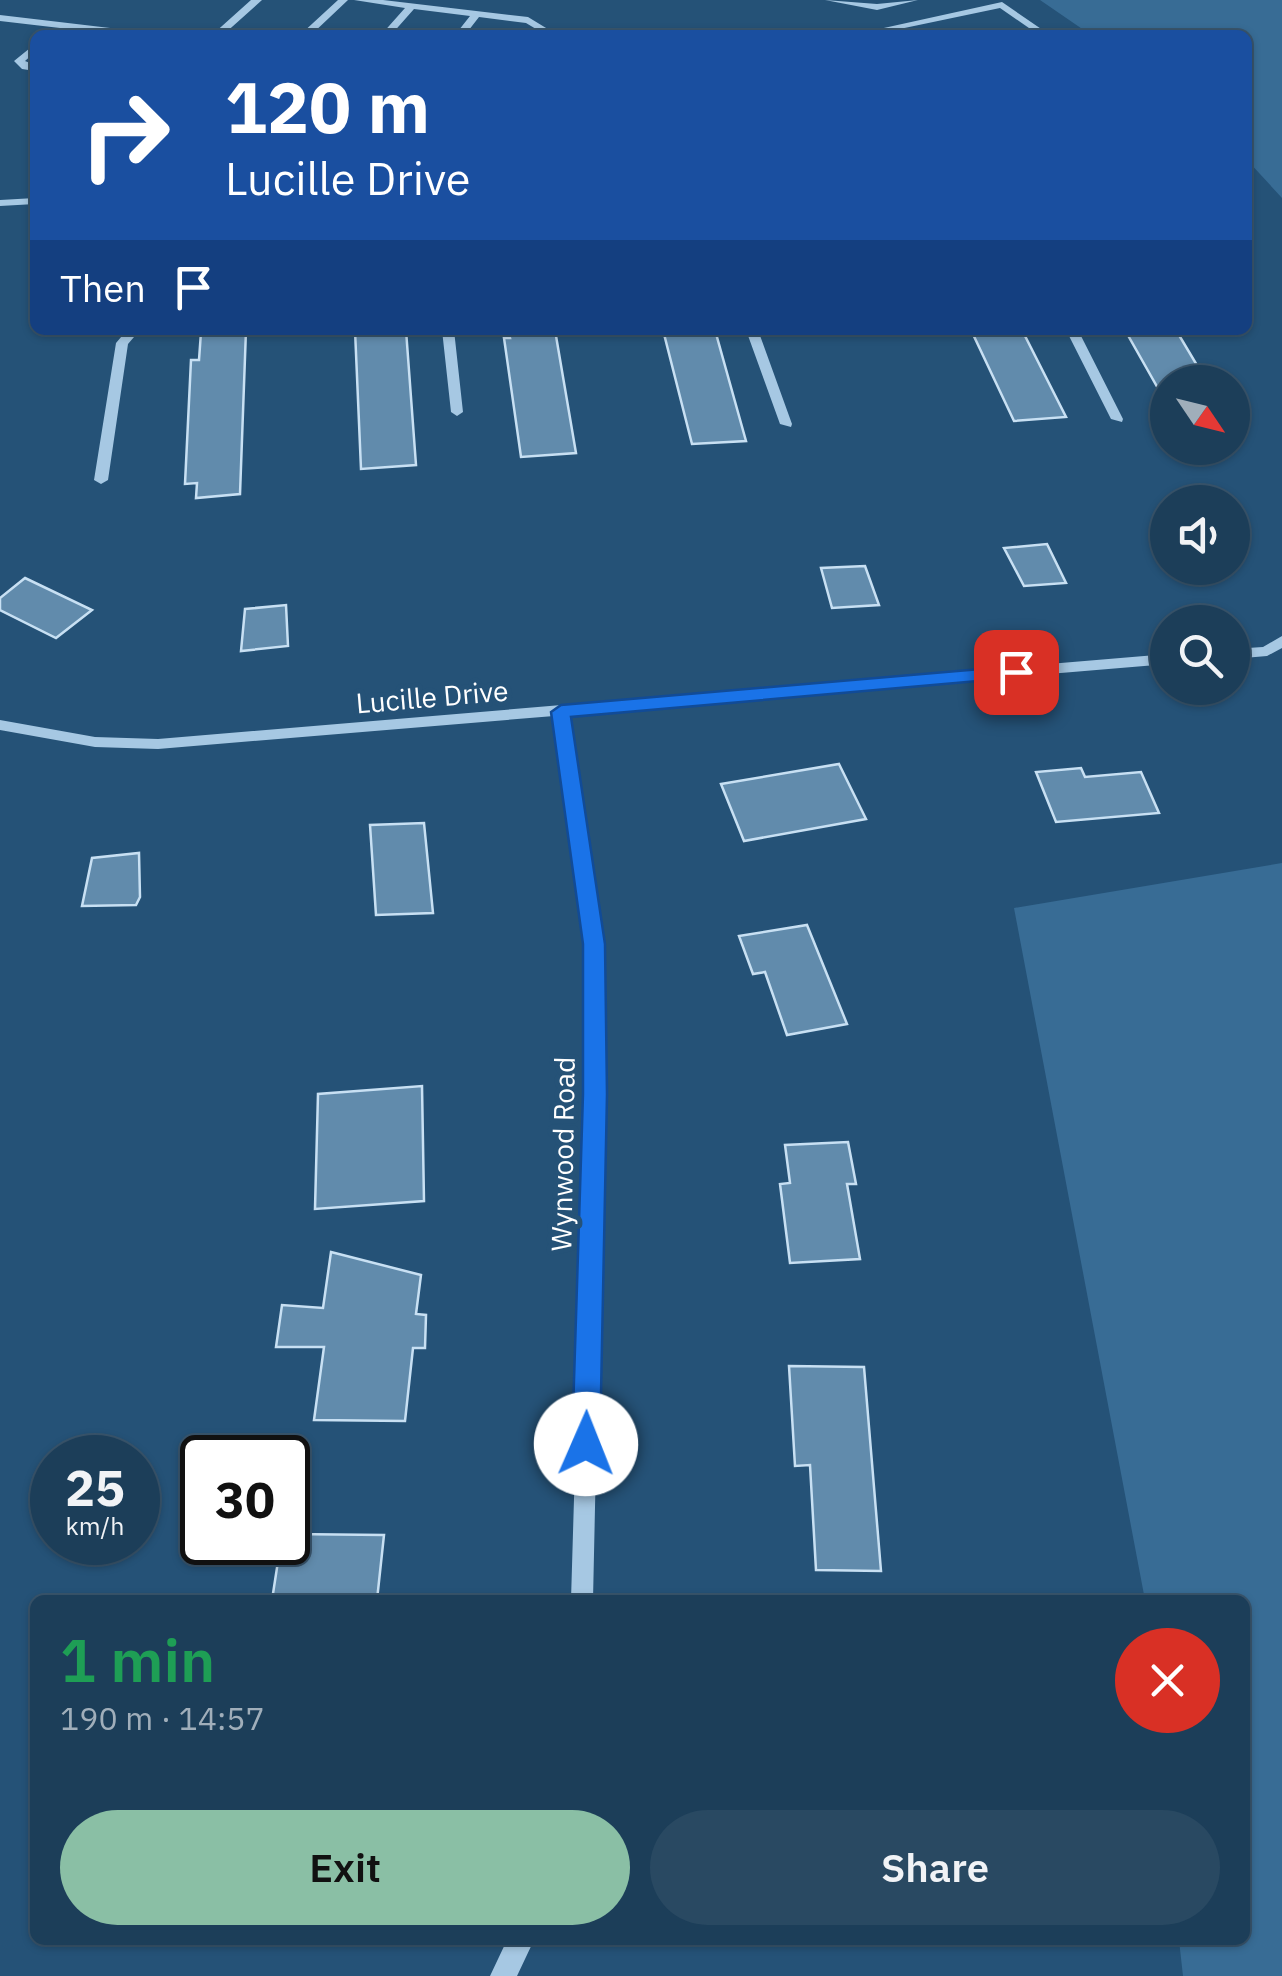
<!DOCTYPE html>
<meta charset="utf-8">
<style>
body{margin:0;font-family:"IBM Plex Sans",sans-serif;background:#294962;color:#f1f3f6;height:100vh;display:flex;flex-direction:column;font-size:38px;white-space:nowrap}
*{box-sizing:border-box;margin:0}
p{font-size:32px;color:#a0aeba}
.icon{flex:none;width:55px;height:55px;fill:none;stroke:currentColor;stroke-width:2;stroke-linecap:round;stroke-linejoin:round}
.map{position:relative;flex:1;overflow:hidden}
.side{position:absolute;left:30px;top:1595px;width:1220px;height:350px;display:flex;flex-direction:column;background:#1c3e59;border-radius:15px;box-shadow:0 2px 8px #0004,0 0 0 2px #3a576f}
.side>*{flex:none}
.hud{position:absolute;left:30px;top:30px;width:1222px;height:305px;border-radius:15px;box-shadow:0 2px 8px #0004,0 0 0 2px #3a576f;background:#1a4fa0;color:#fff;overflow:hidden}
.needle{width:65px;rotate:125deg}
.fabs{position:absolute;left:1150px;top:365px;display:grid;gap:20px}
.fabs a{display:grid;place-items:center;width:100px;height:100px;border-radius:50%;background:#1c3e59;box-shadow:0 2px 8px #0004,0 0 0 2px #3a576f;font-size:50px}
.speed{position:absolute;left:30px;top:1435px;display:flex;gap:20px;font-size:50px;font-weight:700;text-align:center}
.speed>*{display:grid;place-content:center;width:130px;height:130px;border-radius:50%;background:#1c3e59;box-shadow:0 2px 8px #0004,0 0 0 2px #3a576f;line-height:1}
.speed small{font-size:25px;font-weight:400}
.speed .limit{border:5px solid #111;border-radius:15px;background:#fff;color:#111}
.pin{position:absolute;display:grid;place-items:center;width:85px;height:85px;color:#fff;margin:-42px;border-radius:20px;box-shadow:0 5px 15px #0006}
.me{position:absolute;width:110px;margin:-55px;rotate:1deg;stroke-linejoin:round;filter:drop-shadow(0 0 8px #0008)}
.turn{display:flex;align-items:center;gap:35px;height:210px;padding:0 30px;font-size:45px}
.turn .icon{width:130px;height:130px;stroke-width:2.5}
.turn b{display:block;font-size:70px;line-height:85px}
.then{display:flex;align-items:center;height:95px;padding:0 30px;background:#0003;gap:20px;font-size:38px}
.round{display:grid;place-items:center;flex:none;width:105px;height:105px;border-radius:52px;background:#294962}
.headline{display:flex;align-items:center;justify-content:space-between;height:170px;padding:0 30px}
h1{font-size:60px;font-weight:600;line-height:75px;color:#1e9e55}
.button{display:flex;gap:20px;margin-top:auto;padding:20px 30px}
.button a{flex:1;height:115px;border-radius:60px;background:#8abfa5;color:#111;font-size:40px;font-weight:600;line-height:115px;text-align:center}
.button a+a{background:#294962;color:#f1f3f6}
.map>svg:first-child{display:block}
</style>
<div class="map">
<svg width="1282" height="1976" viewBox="0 0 1282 1976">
<rect width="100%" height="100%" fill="#255277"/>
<path fill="#386c95" d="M 1040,0 L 1282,0 L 1282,198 L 1248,161 L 1248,35 L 1091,35 Z
M 1282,863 L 1282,1976 L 1183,1976 L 1179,1940 L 1245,1940 L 1245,1600 L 1145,1600 L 1014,908 Z"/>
<path fill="#618bac" stroke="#c8e0f3" stroke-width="2.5" d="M 246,330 L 240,494 L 196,498 L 197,483 L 185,484 L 191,360 L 199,360 L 201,332 Z
M 355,330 L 406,330 L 416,465 L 361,469 Z
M 508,330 L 555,330 L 576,453 L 521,457 L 504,338 L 510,338 Z
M 663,330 L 715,330 L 746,441 L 692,444 Z
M 971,330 L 1022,330 L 1066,417 L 1014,421 Z
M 1125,330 L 1176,330 L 1207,382 L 1168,382 L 1168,406 Z
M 1047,544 L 1066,583 L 1024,586 L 1004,548 Z
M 865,566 L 879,605 L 832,608 L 821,568 Z
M 25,578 L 92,610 L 56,638 L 0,610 L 0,598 Z
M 286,605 L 288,646 L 241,651 L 245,609 Z
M 839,764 L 866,819 L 744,841 L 721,784 Z
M 1081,768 L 1085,777 L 1141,772 L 1159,813 L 1056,822 L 1036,772 Z
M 424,823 L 433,913 L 376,915 L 370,825 Z
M 139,853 L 140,897 L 136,905 L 82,906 L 92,858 Z
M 807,925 L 847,1024 L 787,1035 L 765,972 L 753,974 L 739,936 Z
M 422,1086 L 424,1201 L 315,1209 L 318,1094 Z
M 848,1142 L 856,1184 L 847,1184 L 860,1259 L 790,1263 L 780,1184 L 790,1183 L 785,1145 Z
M 331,1252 L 421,1275 L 416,1314 L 426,1315 L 425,1348 L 413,1348 L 405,1421 L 314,1420 L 324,1347 L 276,1347 L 282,1305 L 323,1308 Z
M 789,1366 L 864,1367 L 881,1571 L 816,1570 L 810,1465 L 795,1466 Z
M 288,1534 L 384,1535 L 377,1600 L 272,1600 L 281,1542 L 288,1542 Z"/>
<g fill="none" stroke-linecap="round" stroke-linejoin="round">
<path fill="#a6c8e3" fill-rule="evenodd" d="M 251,0 L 262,0 L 223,35 L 212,35 Z
M 338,0 L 348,0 L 311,35 L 300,35 Z
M 354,0 L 383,0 L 528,17 L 551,31 L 549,35 L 539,35 L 541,32 L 526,23 L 479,17 L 465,35 L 455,35 L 470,16 L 414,9 L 391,35 L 381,35 L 405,8 Z
M 825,0 L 877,4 L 918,0 L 877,10 Z
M 1002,2 L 1050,35 L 1039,35 L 1000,8 L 871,35 L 852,35 Z
M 0,15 L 144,32 L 149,35 L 120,35 L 0,21 Z
M 35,44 L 35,52 L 25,61 L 35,65 L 35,71 L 22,69 L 14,61 Z
M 35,198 L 35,204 L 0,206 L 0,200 Z
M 127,330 L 140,330 L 128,344 L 108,480 L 101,484 L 94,480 L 116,343 Z
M 442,330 L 454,330 L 463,412 L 457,416 L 451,412 Z
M 746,330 L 758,330 L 792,424 L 791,427 L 780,424 Z
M 1066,330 L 1078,330 L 1123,419 L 1122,422 L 1111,419 Z
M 1282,636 L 1282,648 L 1267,656 L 1232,659 L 1232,649 L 1263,647 Z
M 1168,654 L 1168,664 L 569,714 L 603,944 L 604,1094 L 593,1600 L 571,1600 L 586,1094 L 585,944 L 554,716 L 158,749 L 95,747 L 0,730 L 0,720 L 95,737 L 158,739 Z
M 507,1940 L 534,1940 L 517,1976 L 490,1976 Z"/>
</g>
<path fill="#1a73e8" stroke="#114b97" stroke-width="2.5" d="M 1016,666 L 1023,668 L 1023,677 L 571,717 L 605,944 L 607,1094 L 600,1444 L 596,1454 L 586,1457 L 576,1454 L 572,1444 L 583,1094 L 583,944 L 551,712 L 561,705 Z"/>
<g text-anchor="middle" stroke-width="10" stroke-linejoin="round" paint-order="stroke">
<g font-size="28" fill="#fff" stroke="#255277">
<text transform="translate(432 697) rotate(-5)" y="10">Lucille Drive</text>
<text transform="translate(563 1154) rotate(-89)" y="10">Wynwood Road</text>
</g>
</g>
</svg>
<div class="fabs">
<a><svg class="needle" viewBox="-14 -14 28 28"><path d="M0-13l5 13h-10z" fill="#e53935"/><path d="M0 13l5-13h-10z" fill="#a0aeba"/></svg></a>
<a><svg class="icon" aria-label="sound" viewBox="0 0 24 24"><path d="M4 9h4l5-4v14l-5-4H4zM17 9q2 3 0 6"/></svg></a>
<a><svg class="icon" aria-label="search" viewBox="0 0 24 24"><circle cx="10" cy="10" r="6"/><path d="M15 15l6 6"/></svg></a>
</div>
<div class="speed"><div>25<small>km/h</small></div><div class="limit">30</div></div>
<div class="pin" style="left:1016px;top:672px;background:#d93025"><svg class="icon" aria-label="arrive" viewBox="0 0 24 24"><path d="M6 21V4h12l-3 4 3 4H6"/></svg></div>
<svg class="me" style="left:586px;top:1444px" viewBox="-20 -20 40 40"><circle r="19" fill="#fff"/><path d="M0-13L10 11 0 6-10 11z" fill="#1a73e8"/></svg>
<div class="hud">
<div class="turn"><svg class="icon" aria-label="right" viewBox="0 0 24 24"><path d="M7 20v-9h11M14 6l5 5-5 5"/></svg><div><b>120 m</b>Lucille Drive</div></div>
<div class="then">Then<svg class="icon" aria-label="arrive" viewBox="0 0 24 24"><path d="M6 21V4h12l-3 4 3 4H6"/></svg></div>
</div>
<section class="side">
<div class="headline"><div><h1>1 min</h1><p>190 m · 14:57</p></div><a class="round" style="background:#d93025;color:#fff"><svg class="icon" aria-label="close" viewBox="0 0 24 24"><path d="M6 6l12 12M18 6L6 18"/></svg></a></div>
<div class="button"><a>Exit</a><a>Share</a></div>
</section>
</div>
